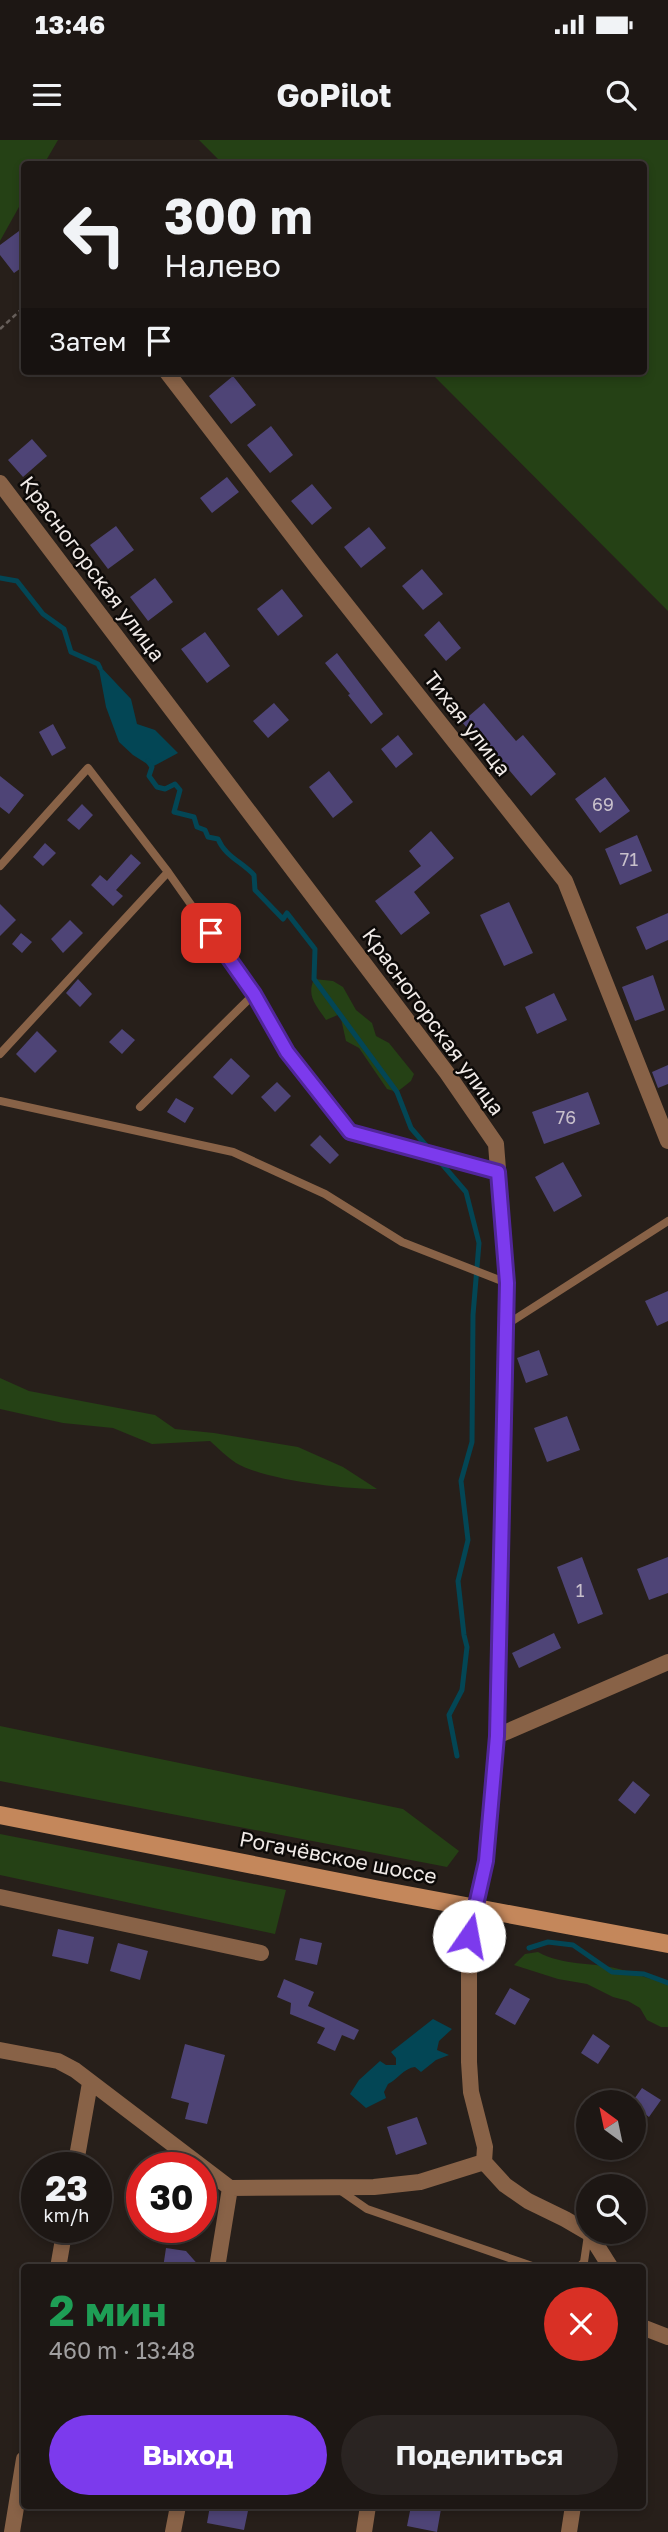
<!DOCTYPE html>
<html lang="ru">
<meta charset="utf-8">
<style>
body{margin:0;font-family:"Golos Text",sans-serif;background:#2a2422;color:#f1f3f6;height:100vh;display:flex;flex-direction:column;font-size:26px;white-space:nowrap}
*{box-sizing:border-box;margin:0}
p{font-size:23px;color:#a09fa0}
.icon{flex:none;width:38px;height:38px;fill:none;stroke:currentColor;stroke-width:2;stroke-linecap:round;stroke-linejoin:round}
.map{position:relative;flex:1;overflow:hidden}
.sheet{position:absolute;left:21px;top:2124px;width:625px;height:245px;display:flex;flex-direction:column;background:#1d1714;border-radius:7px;box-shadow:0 4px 10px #0003,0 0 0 2px #3b3634}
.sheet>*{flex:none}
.top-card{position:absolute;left:21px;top:21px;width:626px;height:214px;border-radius:7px;box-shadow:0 4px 10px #0003,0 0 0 2px #3b3634;background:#1d1714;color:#f1f3f6;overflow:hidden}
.needle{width:46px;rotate:327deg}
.tools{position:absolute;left:576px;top:1950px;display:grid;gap:14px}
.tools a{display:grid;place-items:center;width:70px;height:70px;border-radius:50%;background:#1d1714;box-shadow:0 4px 10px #0003,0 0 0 2px #3b3634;font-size:35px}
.speed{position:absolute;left:21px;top:2012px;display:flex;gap:14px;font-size:35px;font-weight:700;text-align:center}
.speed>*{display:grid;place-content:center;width:91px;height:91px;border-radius:50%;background:#1d1714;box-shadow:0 4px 10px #0003,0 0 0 2px #3b3634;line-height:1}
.speed small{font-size:18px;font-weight:400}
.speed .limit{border:10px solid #d22;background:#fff;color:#111}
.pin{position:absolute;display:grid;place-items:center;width:60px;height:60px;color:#fff;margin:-30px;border-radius:14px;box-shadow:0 4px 10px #0006}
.me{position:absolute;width:77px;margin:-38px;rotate:12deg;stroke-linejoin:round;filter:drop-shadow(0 0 5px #0008)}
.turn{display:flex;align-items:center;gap:24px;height:147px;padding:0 28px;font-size:32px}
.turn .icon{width:91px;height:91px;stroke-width:2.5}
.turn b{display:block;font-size:49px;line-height:60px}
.then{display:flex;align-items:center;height:66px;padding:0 28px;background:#0003;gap:14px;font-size:26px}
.round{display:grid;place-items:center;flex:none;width:74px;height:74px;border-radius:37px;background:#2a2422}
.headline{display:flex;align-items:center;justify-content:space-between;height:119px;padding:0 28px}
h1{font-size:42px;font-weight:700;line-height:52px;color:#1e9e55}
.cta{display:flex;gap:14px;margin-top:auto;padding:14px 28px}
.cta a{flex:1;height:80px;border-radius:42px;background:#7c3aed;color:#fff;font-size:28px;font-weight:700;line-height:80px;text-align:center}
.cta a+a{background:#2a2422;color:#f1f3f6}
.status{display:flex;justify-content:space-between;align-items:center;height:49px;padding:0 35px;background:#1d1714;direction:ltr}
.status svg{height:19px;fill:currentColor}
header{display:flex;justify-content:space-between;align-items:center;height:91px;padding:0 28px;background:#1d1714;font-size:32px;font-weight:700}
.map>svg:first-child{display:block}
</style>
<div class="status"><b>13:46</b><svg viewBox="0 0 49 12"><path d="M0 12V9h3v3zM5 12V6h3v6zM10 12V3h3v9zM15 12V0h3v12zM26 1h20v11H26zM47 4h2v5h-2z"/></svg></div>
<header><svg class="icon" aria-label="menu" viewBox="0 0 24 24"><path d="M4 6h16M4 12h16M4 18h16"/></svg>GoPilot<svg class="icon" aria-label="search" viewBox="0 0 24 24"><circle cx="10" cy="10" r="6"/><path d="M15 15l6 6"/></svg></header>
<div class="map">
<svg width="668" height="2392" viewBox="0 0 668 2392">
<rect width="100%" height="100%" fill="#271f1a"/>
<path fill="#254115" d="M 0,0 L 58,0 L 44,24 L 24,24 L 24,58 L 0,101 Z
M 199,0 L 668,0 L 668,471 L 429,231 L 644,231 L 644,24 L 223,24 Z
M 314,839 L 333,841 L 343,847 L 356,870 L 372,883 L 376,896 L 389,903 L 414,934 L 411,941 L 397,952 L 387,949 L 359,908 L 346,901 L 340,874 L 326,880 C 317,866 306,857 314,839 Z
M 0,1238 L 29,1251 L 155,1275 L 175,1289 L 214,1293 L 298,1307 L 343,1327 L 377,1349 C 342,1349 265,1340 236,1323 C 227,1317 218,1308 210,1301 L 152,1304 L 113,1288 L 63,1283 L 0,1269 Z
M 0,1586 L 403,1669 L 459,1711 L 447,1727 L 0,1641 Z
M 0,1694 L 286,1750 L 275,1794 L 0,1735 Z
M 538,1812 C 563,1826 592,1822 619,1829 C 637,1833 649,1841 668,1841 L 668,1887 L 661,1887 L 647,1880 L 640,1868 L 628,1861 L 613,1857 L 587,1844 L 558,1839 L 514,1825 L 525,1814 Z"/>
<path fill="#034655" d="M 98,524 L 131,559 L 137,584 L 155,590 L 178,613 L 152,627 L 133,615 L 119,602 L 106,567 Z
M 433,1879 L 452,1889 L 439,1901 L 437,1910 L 449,1915 L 436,1920 L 421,1932 L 415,1927 C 404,1928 398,1939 388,1944 L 384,1952 L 386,1958 L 366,1968 L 350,1954 L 359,1940 L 380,1921 L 386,1925 L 396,1925 L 396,1918 L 391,1912 Z"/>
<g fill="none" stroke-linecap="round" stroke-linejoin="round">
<path stroke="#034655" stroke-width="5" d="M 0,438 L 17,441 L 43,474 L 64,489 L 71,512 L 98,524 L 100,528
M 148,621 L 152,627 L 149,636 L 157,647 L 165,649 L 175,644 L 180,650 L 174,672 L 194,677 L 197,687 L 205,690 L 208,697 L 218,699 C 225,716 242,722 254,735 L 255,750 L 283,779 L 287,773 L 315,809 L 314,839 L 397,952 L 411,988 L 466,1052 L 479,1103 L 473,1175 L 472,1302 L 461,1341 L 468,1400 L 458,1441 L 464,1495 L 467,1507 L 462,1550 L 449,1575 L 457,1616
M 529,1808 L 548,1802 L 573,1805 L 612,1832 L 644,1834 L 668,1843"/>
</g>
<path fill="#4e4476" d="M 19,91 L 24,99 L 24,126 L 14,133 L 0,115 L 0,105 Z
M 233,236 L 256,265 L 231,284 L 209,256 Z
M 271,286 L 293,315 L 270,333 L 247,305 Z
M 32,299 L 47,316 L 23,337 L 8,320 Z
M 227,337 L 239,352 L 212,373 L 200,358 Z
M 312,344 L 332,368 L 312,385 L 291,361 Z
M 116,386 L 134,410 L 108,429 L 90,405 Z
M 369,387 L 386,408 L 361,428 L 344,407 Z
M 422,429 L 443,454 L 423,470 L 402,446 Z
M 155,438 L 173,462 L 148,481 L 130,457 Z
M 282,449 L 303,476 L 278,496 L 257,469 Z
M 439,481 L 461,508 L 446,521 L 424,495 Z
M 205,492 L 230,526 L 207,543 L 181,509 Z
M 337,513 L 383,574 L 371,584 L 348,555 L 350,554 L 325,523 Z
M 274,563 L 289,580 L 268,598 L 253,581 Z
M 484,563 L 516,601 L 523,595 L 556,634 L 531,656 L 483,599 L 479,602 L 462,582 Z
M 53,584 L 66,608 L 52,616 L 39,592 Z
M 398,595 L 413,614 L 396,628 L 381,609 Z
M 329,631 L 353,662 L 333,678 L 309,647 Z
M 0,636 L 24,655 L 9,674 L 0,667 Z
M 605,637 L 630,671 L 600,693 L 575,659 Z
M 82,664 L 93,675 L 79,690 L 67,680 Z
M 431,691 L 454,718 L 414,752 L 430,773 L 401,795 L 375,761 L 421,726 L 409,711 Z
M 637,695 L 652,731 L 620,745 L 605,709 Z
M 45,703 L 56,713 L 43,726 L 33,717 Z
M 131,714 L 141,723 L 116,750 L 123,756 L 113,766 L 91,745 L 100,735 L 107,741 Z
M 509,762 L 533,813 L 504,826 L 480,775 Z
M 0,764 L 16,780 L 0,796 Z
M 668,773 L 668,800 L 646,810 L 636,787 Z
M 70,780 L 83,793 L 63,813 L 51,799 Z
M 21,793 L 32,802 L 22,813 L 12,804 Z
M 653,835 L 665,870 L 635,881 L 622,847 Z
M 78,839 L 92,854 L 80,867 L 66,853 Z
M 554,853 L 567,880 L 537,894 L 525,867 Z
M 122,889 L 135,900 L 122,914 L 109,902 Z
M 37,891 L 57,911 L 35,933 L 16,914 Z
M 231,918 L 250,936 L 232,955 L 213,937 Z
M 668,925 L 668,944 L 658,948 L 652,932 Z
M 277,942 L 291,956 L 275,972 L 261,957 Z
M 588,952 L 600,984 L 544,1004 L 532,972 Z
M 176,958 L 194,968 L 185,983 L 167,972 Z
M 320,995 L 339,1015 L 330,1024 L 310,1005 Z
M 563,1022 L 582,1056 L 554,1072 L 535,1037 Z
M 668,1151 L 668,1181 L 657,1186 L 645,1161 Z
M 539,1210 L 548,1235 L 526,1243 L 517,1218 Z
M 567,1276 L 580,1310 L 547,1322 L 534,1288 Z
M 582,1417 L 603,1474 L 578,1484 L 557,1427 Z
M 668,1417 L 668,1453 L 649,1460 L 637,1429 Z
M 554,1493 L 561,1508 L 519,1528 L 512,1513 Z
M 633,1641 L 650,1655 L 635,1674 L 618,1660 Z
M 58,1789 L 94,1797 L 88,1824 L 52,1816 Z
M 300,1798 L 322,1803 L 317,1825 L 295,1820 Z
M 118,1803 L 148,1811 L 140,1840 L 110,1831 Z
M 284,1839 L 314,1852 L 308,1866 L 359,1890 L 354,1900 L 342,1895 L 335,1911 L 317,1903 L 325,1888 L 290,1874 L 291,1863 L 277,1857 Z
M 510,1848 L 530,1859 L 515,1885 L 495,1874 Z
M 593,1894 L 610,1906 L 598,1924 L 581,1913 Z
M 185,1904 L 225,1915 L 207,1984 L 185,1979 L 189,1963 L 171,1958 Z
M 642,1948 L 661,1960 L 649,1977 L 634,1966 L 632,1962 Z
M 417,1977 L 427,2004 L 396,2015 L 387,1987 Z
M 166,2108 L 186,2111 L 201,2128 L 163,2128 Z
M 210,2366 L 249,2366 L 244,2390 L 207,2383 Z
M 411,2366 L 441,2369 L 437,2392 L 407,2386 Z"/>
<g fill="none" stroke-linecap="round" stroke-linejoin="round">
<path stroke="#68605c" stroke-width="2.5" stroke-dasharray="5 3.5" stroke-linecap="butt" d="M 0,189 L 24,167"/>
<path stroke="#886247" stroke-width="8" d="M 0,726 L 88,628 L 168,732 L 254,854 L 287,912 L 350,992 L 498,1033
M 0,914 L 168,732
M 0,961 L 233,1012 L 325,1054 L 402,1102 L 507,1143
M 140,967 L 254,854
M 506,1185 L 668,1081
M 341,2051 L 367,2069 L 538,2128
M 578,2128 L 584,2122 L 588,2095"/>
<path stroke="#886247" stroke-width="16" d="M 166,231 L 318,429 L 565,741 L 668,1001
M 0,343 L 447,933 L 496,1004 L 507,1143 L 497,1596 L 486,1721 L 469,1796 L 469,1922 L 471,1952 L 485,2007 L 484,2022 L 505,2045 L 528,2061 L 565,2079 L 589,2093 L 611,2128
M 497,1596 L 668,1522
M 0,1757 L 261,1813
M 0,1910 L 58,1921 L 75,1930 L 230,2048 L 374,2047 L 420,2042 L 484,2022
M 75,2028 L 90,1943
M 58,2128 L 65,2088
M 217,2128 L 230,2048
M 642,2187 L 668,2197
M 12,2392 L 24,2319
M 173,2392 L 178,2366
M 364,2392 L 368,2366
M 569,2392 L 573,2366"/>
<path stroke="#c4875b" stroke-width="18" d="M 0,1675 L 380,1750 L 668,1804"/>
</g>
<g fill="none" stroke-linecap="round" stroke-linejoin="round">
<g stroke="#51269a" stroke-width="18">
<path id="route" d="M 211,793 L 254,854 L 287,912 L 350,992 L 498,1032 L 507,1143 L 497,1596 L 486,1721 L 469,1796"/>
</g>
<use href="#route" stroke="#7c3aed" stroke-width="12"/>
</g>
<g text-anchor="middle" stroke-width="5" stroke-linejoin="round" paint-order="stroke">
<g font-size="18" fill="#c8c0cb">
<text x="603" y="671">69</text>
<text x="629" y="726">71</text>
<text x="566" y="984">76</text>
<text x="580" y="1457">1</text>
</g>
<g font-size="21" fill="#f0eae7" stroke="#0d0a08">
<text transform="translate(92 429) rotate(53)" y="7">Красногорская улица</text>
<text transform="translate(467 584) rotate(52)" y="7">Тихая улица</text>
<text transform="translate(433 882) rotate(54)" y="7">Красногорская улица</text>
<text transform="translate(338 1718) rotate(11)" y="7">Рогачёвское шоссе</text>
</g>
</g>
</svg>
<div class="tools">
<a><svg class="needle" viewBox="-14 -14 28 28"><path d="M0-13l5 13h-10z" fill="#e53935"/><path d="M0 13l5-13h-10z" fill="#a09fa0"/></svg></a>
<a><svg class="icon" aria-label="search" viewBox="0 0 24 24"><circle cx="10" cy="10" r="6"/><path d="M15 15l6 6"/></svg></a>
</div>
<div class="speed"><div>23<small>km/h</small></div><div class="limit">30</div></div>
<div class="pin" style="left:211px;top:793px;background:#d93025"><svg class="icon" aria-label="arrive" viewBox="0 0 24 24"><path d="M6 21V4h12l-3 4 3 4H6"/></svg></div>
<svg class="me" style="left:469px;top:1796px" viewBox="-20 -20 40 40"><circle r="19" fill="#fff"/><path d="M0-13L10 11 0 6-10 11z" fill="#7c3aed"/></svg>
<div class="top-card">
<div class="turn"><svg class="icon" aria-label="left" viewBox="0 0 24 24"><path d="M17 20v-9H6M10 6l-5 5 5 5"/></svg><div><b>300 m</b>Налево</div></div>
<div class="then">Затем<svg class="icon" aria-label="arrive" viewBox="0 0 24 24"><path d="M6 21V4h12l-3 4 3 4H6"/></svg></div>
</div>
<section class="sheet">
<div class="headline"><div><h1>2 мин</h1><p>460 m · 13:48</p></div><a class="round" style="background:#d93025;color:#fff"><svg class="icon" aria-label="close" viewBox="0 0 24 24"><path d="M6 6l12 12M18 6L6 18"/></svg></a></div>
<div class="cta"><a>Выход</a><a>Поделиться</a></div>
</section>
</div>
